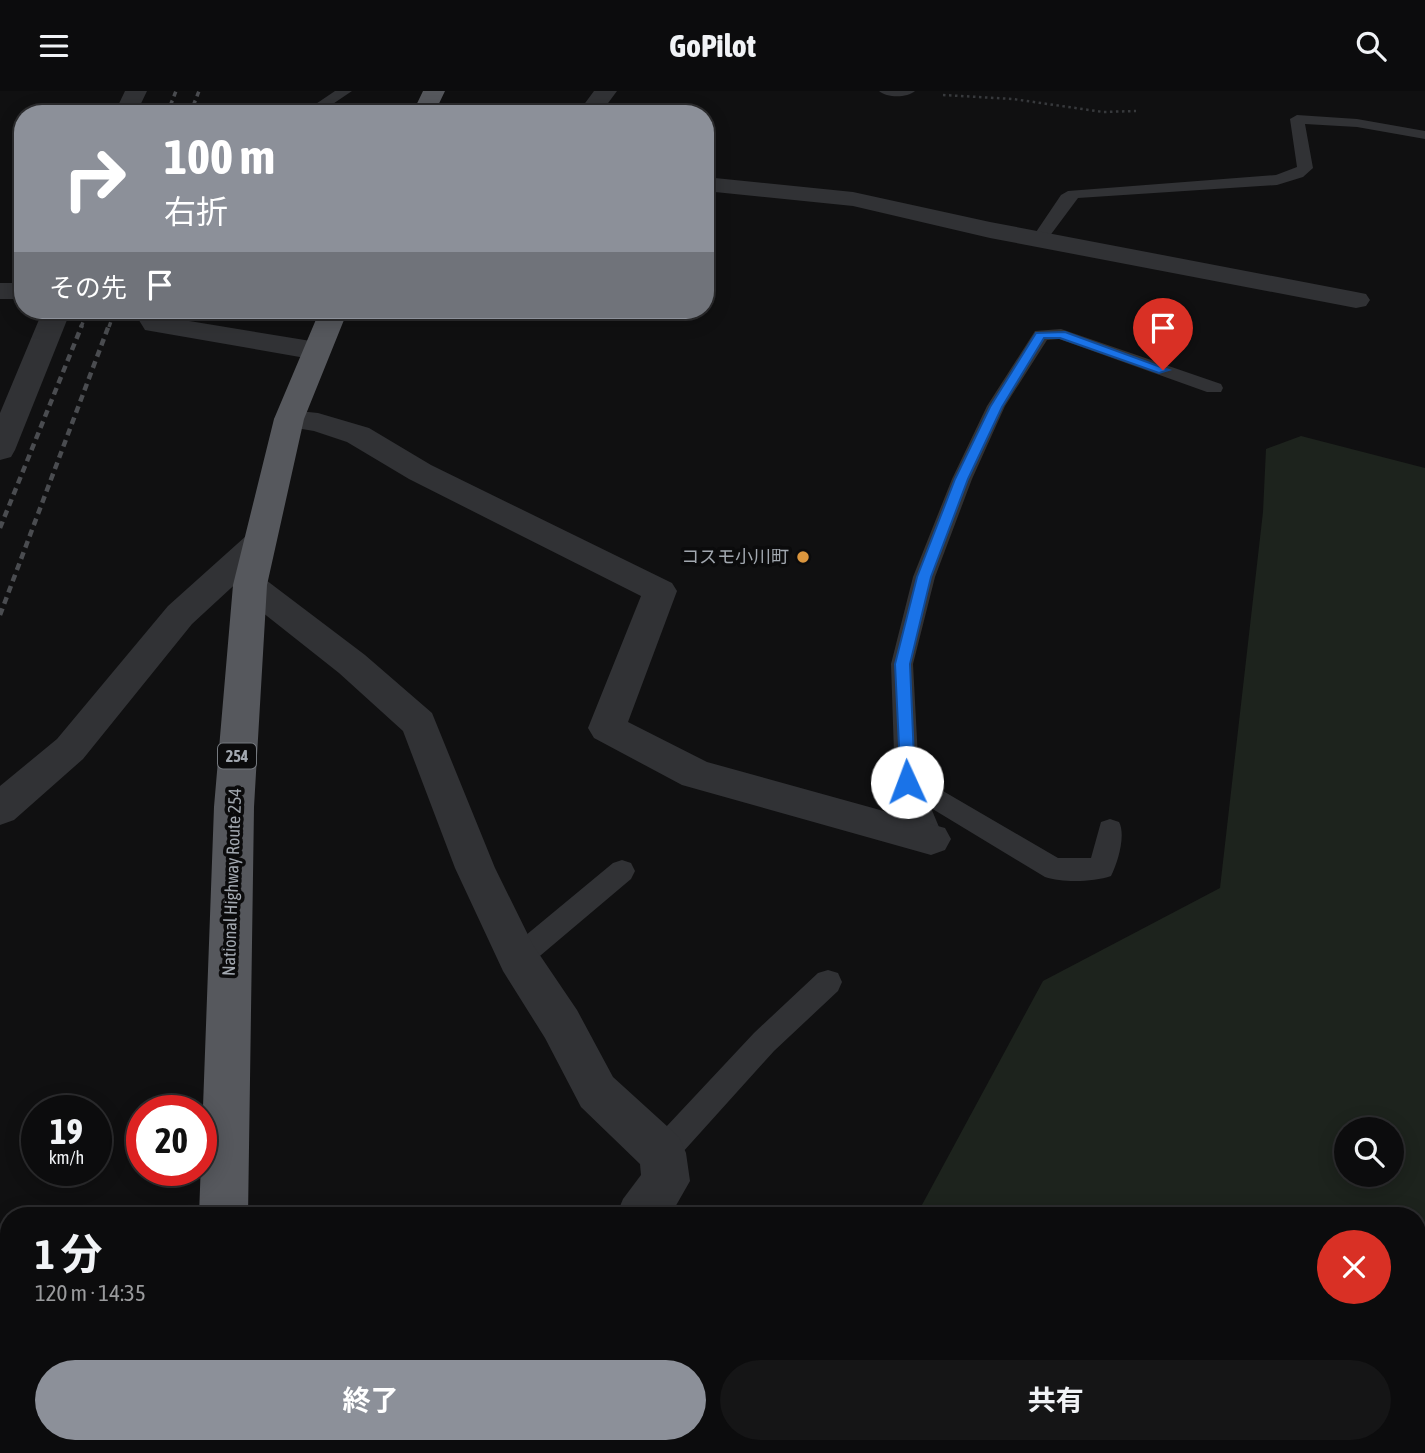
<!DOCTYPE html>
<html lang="ja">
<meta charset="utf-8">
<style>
body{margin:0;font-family:"Asap Condensed","Noto Sans JP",sans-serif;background:#151516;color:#f1f3f6;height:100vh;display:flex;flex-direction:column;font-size:26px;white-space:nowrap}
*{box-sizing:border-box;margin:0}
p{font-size:23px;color:#9a9b9d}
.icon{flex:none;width:38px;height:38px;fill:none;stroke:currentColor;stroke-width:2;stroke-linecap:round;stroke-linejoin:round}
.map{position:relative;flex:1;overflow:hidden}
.side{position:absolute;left:0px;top:1116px;width:1426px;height:247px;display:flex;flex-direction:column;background:#0c0c0d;border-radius:28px 28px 0 0;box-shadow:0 4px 18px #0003,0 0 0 2px #2c2c2e}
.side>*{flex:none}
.guide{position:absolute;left:14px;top:14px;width:700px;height:214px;border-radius:28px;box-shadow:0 4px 18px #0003,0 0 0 2px #2c2c2e;background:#8c9099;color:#fff;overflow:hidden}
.buttons{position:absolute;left:1334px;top:1026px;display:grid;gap:14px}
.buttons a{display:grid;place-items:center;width:70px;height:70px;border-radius:50%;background:#0c0c0d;box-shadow:0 4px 18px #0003,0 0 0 2px #2c2c2e;font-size:35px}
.speed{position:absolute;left:21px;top:1004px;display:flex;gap:14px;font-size:35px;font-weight:700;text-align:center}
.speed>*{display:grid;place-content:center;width:91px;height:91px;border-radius:50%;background:#0c0c0d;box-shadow:0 4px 18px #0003,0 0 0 2px #2c2c2e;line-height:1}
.speed small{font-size:18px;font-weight:400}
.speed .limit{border:10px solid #d22;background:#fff;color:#111}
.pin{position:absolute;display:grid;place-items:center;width:60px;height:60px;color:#fff;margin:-72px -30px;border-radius:50% 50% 50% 0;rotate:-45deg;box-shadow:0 0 7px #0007}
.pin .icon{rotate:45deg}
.me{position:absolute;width:77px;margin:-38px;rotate:358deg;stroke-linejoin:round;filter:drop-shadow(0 0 5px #0008)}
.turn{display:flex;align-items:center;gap:24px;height:147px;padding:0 35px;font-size:32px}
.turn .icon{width:91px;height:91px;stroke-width:2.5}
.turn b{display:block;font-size:49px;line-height:60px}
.then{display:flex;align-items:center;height:66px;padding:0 35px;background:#0003;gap:14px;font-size:26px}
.round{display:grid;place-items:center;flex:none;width:74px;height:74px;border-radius:37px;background:#151516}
.headline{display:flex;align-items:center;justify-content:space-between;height:119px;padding:0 35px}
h1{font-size:42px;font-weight:700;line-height:52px}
.cta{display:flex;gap:14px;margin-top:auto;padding:14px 35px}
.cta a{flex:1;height:80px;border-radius:42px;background:#8c9099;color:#fff;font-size:28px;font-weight:700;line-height:80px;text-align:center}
.cta a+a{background:#151516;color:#f1f3f6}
header{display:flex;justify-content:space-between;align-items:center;height:91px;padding:0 35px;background:#0c0c0d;font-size:32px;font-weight:700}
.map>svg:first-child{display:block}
</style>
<header><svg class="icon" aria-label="menu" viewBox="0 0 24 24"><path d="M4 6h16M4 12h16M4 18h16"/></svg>GoPilot<svg class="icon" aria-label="search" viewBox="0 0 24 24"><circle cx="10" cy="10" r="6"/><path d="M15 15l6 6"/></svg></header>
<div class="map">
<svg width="1425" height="1362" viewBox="0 0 1425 1362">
<rect width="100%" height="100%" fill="#101011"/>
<path fill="#1d231d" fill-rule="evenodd" d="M 1301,345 L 1425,377 L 1425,1362 L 789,1362 L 793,1354 L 1418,1354 L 1418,1125 L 916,1125 L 1043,890 L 1220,797 L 1263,421 L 1266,358 ZM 1346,1038 L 1391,1038 L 1391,1083 L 1346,1083 Z"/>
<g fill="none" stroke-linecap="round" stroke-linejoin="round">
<path stroke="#37393c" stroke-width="2.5" stroke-dasharray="2.5 3.5" stroke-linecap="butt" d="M 943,4 L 1013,8 L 1103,21 L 1136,20"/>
<path fill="#313235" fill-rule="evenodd" d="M 335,0 L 352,0 L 318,23 L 301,23 Z
M 879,0 L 915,0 C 907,7 887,7 879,0 Z
M 1297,24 L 1357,28 L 1425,40 L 1425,48 L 1357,36 L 1305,33 L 1313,77 L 1303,86 L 1277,94 L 1078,107 L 1046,150 L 1040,152 L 1032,147 L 1061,104 L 1068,100 L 1276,84 L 1297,76 L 1290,28 Z
M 1061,238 L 1221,293 L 1223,297 L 1221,301 L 1207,301 L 1059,248 L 1047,249 L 1005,315 L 972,388 L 935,486 L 913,573 L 919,686 L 1058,767 L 1091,767 L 1101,731 L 1110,728 L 1119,731 C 1126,744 1118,771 1111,785 C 1093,791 1063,792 1045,786 L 931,717 L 944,748 L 940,755 L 931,758 L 922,755 L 895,691 L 891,573 L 913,486 L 952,388 L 987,315 L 1035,240 Z
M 622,769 L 631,772 L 635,780 L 631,788 L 528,875 L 518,879 L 508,875 L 504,867 L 508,859 L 613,772 Z
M 828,879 L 838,882 L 842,891 L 838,900 L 774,960 L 673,1072 L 662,1077 L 651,1072 L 647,1062 L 651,1052 L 754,942 L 818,882 Z"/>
<path fill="#313235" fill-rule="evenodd" d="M 125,0 L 147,0 L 136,23 L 114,23 Z
M 594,0 L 617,0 L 600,23 L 577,23 Z
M 705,86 L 853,101 L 990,131 L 1356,201 L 1366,203 L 1370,209 L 1366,215 L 1356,217 L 990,147 L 853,115 L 705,100 Z
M 0,192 L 23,192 L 23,208 L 0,208 Z
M 43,219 L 71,219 L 15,359 L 11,366 L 0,369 L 0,322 Z
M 155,219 L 165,226 L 317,251 L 327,254 L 331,260 L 327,266 L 317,269 L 145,239 L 137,226 L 141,220 Z
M 289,319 L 318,322 L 369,337 L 431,374 L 672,492 L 677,500 L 628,631 L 707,671 L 945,737 L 951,748 L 945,759 L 931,764 L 682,694 L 594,647 L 588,637 L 641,505 L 409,388 L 347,351 L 314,340 L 278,334 L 274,328 L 278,322 Z
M 250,482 L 262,486 L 365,564 L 432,622 L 495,777 L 533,854 L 577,919 L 613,986 L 679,1046 L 686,1062 L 690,1090 L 670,1125 L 616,1125 L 623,1108 L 641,1084 L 640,1073 L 581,1016 L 545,947 L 503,880 L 455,777 L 403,640 L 339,582 L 238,502 L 233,494 L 238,486 Z
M 430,1354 L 487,1354 L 484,1362 L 427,1362 Z"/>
<path fill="#313235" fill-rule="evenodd" d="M 258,442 L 270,445 L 275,453 L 270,461 L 192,533 L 83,668 L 14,729 L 0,734 L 0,695 L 57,648 L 168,515 L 246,445 Z"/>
<path fill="#56585d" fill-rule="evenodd" d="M 423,0 L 445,0 L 434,23 L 412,23 Z
M 320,219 L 348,219 L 304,328 L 267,494 L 254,716 L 248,1125 L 199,1125 L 214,716 L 233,494 L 274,328 Z
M 198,1354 L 252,1354 L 252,1362 L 198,1362 Z"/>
<path stroke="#4a4c50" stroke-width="3.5" stroke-dasharray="5 4.5" stroke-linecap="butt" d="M 167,23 L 176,0
M 190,23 L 199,0
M 81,236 L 88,219
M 109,236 L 115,219"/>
<path stroke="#4a4c50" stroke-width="4.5" stroke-dasharray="7 5" stroke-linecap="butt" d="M 0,437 L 82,234
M 0,524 L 109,234"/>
</g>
<path fill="#1a73e8" stroke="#114b97" stroke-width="2" d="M 1065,241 L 1169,279 L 1159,282 L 1060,247 L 1044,247 L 1002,316 L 968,388 L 931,486 L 910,573 L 915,691 L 907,698 L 901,696 L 895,573 L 917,486 L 955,388 L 990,316 L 1036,242 Z"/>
<circle fill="#db963e" stroke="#0b0b0c" stroke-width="2.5" cx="803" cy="466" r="7"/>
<g text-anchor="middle" stroke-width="7" stroke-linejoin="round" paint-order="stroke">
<rect fill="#0b0b0c" stroke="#75797f" stroke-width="2" x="218" y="652.5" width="38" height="25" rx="5"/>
<g font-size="16" font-weight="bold" fill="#a2a8b0">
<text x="237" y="671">254</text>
</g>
<g font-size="18" fill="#a2a8b0" stroke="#0b0b0c" text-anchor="end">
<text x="789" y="472">コスモ小川町</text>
</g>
<g font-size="18" fill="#a2a8b0" stroke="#0b0b0c">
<text transform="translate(232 791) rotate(-88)" y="6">National Highway Route 254</text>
</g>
</g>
</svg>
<div class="buttons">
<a><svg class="icon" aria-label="search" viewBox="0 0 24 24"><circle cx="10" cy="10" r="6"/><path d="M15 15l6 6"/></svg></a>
</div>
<div class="speed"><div>19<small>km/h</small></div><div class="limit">20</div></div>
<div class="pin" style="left:1163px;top:279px;background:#d93025"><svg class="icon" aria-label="arrive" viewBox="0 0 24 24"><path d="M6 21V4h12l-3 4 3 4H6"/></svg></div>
<svg class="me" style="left:907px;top:691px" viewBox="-20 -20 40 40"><circle r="19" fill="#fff"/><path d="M0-13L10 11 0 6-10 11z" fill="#1a73e8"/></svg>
<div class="guide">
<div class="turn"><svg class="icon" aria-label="right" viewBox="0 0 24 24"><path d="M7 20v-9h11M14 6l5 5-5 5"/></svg><div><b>100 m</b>右折</div></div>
<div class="then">その先<svg class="icon" aria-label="arrive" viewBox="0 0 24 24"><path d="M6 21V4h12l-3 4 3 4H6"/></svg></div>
</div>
<section class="side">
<div class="headline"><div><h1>1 分</h1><p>120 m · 14:35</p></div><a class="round" style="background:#d93025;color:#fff"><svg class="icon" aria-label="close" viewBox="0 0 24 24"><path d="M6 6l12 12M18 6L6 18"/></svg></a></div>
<div class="cta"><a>終了</a><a>共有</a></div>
</section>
</div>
